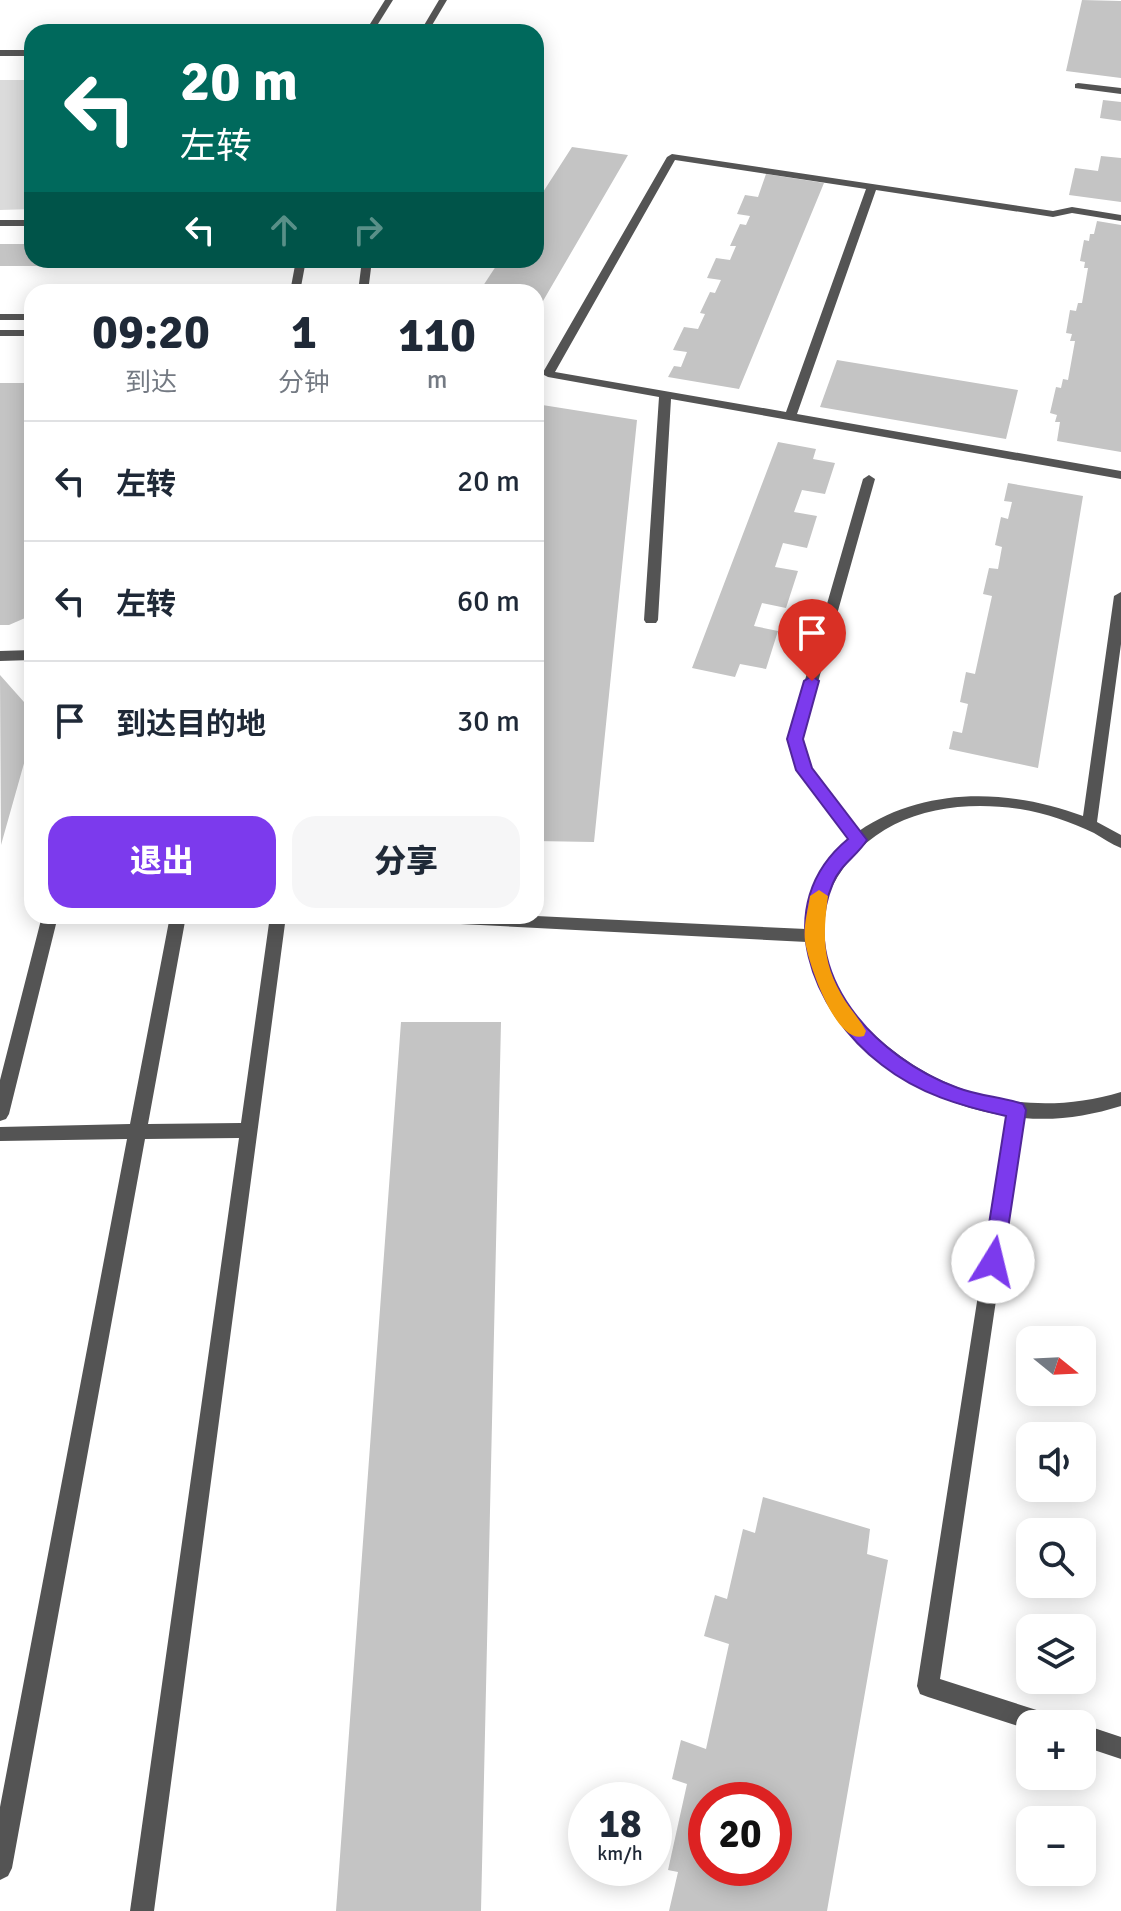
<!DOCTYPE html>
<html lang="zh">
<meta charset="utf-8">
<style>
body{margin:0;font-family:Signika,"Noto Sans SC",sans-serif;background:#f6f6f7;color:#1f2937;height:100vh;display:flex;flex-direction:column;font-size:30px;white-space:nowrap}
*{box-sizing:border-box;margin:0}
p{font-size:26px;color:#747a83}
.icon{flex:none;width:44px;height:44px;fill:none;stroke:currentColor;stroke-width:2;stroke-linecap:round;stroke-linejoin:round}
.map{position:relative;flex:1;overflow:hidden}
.details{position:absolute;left:24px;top:284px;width:520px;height:640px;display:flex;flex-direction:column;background:#fff;border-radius:24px;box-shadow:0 4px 20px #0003}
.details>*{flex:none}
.hud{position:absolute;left:24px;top:24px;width:520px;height:244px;border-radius:24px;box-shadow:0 4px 20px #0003;background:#00695c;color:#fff;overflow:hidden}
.needle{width:52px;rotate:108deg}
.tools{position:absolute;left:1016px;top:1326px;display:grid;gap:16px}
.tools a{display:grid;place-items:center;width:80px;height:80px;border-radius:16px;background:#fff;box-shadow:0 4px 20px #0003;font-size:40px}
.speed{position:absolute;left:568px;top:1782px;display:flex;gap:16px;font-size:40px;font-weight:700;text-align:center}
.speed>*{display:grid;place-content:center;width:104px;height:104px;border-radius:50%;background:#fff;box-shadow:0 4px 20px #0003;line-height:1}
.speed small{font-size:20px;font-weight:400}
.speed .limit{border:12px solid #d22;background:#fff;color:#111}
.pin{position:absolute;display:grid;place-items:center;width:68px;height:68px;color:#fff;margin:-82px -34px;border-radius:50% 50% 50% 0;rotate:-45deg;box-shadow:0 0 8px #0007}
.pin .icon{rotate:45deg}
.me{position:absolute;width:88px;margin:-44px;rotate:9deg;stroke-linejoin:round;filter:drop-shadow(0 0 6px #0008)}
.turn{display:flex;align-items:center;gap:28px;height:168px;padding:0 24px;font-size:36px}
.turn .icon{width:104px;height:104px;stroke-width:2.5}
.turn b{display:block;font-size:56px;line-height:68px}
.lanes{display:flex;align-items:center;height:76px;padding:0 24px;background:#0003;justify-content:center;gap:40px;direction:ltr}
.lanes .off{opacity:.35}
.eta{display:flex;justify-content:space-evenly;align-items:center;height:136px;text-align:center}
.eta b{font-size:48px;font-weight:800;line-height:56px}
.primary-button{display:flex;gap:16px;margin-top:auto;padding:16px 24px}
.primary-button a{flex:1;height:92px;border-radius:24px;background:#7c3aed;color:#fff;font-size:32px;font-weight:800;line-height:92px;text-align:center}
.primary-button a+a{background:#f6f6f7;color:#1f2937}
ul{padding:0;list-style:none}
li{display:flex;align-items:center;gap:24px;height:120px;padding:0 24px;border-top:2px solid #e0e1e3}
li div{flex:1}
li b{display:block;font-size:30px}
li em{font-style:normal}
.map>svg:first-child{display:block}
</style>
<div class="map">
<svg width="1121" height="1911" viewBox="0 0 1121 1911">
<rect width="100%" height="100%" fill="#fff"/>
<path fill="#dbdbdb" d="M 0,80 L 32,80 L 32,209 L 0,210 Z"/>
<path fill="#c4c4c4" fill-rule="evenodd" d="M 1082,0 L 1121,1 L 1121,78 L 1066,71 Z
M 1103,100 L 1121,102 L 1121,121 L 1100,118 Z
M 572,147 L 628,155 L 536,313 L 536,292 L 479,292 L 500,260 L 536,260 L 536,203 Z
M 1101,156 L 1121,158 L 1121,202 L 1069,195 L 1075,168 L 1098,171 Z
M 766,174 L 824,183 L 739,389 L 668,377 L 674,366 L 681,367 L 687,352 L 673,350 L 684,327 L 698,329 L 705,314 L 700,313 L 710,292 L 715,293 L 721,280 L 707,278 L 716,258 L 730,260 L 736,246 L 730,246 L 740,224 L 746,225 L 750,216 L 737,214 L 745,195 L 758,197 Z
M 1097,221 L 1121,225 L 1121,452 L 1057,441 L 1060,422 L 1055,422 L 1057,415 L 1050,413 L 1056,387 L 1061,388 L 1063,379 L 1068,380 L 1075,341 L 1070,341 L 1072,334 L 1066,333 L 1070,310 L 1076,311 L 1078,303 L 1082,303 L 1088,268 L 1084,268 L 1085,262 L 1080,261 L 1084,240 L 1089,241 L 1090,234 L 1094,234 Z
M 0,244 L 32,244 L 32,260 L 55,260 L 52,266 L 0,266 Z
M 69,260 L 138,260 L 136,264 L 68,264 Z
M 837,360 L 1018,390 L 1006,439 L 820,407 Z
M 0,383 L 32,383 L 32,615 L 9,625 L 0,625 Z
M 536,404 L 637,420 L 594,842 L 536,841 Z
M 778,442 L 816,449 L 813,459 L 835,463 L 825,494 L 802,490 L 794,512 L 817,516 L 807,548 L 783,543 L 775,567 L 798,571 L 786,608 L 762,603 L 754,626 L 778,631 L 766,669 L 740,664 L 735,677 L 692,668 Z
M 1008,483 L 1083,496 L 1038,768 L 949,749 L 953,731 L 962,733 L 968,704 L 960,702 L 966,672 L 975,674 L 992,596 L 983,594 L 989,568 L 998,569 L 1002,547 L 995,545 L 1001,517 L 1008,519 L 1012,502 L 1004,501 Z
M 0,675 L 32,711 L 32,735 L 1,845 Z
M 401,1022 L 501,1022 L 481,1911 L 336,1911 Z
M 763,1497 L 870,1529 L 867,1554 L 888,1560 L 827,1911 L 669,1911 L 678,1872 L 668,1870 L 687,1784 L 672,1779 L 681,1740 L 706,1749 L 729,1644 L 704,1636 L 715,1595 L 727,1599 L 743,1529 L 755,1533 ZM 706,1800 L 774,1800 L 774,1868 L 706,1868 Z"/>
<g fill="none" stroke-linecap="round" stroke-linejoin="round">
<path fill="#545454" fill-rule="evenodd" d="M 0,50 L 32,50 L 32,56 L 0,56 Z
M 1078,83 L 1121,88 L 1121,94 L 1075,88 L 1075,84 Z
M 672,154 L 1053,211 L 1072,207 L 1121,215 L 1121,221 L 1072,213 L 1053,217 L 876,190 L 797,414 L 1121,471 L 1121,479 L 671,399 L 658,620 L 656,623 L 646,623 L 644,620 L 659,397 L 548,377 L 542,374 L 667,157 ZM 675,160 L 866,189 L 786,412 L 555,372 Z
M 0,220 L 32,220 L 32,226 L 0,226 Z
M 869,475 L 875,479 L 802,739 L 811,768 L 859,831 C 925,786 1011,789 1083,816 L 1114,596 L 1121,592 L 1121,644 L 1097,822 L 1121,835 L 1121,848 C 1111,844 1103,838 1094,833 C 1071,822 1046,813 1020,809 C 945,798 868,816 832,887 C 820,912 819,945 829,970 C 838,997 857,1020 878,1038 C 946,1099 1034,1118 1121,1092 L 1121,1106 C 1089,1116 1057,1121 1023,1118 L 940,1679 L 1046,1713 L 1054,1716 L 1057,1724 L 1030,1724 L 1030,1730 L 928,1697 L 920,1694 L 917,1686 L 1006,1116 C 914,1102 824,1037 807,942 L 421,922 L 413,916 L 536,916 L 806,929 C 811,895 822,863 849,839 L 799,774 L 788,739 L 863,479 Z
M 32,650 L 32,660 L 0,661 L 0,651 Z
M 42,916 L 58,916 L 9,1114 L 6,1119 L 0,1121 L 0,1080 Z
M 1082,1724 L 1121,1737 L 1121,1759 L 1082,1746 Z"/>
<path fill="#545454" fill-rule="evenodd" d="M 385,0 L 393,0 L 373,32 L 365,32 Z
M 439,0 L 447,0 L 428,32 L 420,32 Z
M 296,260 L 306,260 L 300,292 L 290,292 Z
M 362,260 L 372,260 L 368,292 L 358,292 Z
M 0,314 L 32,314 L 32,320 L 0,320 Z
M 0,330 L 32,330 L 32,336 L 0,336 Z
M 170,916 L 186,916 L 148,1124 L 241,1123 L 270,916 L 286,916 L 154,1911 L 130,1911 L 239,1138 L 145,1139 L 12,1868 L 8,1876 L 0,1880 L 0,1807 L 127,1139 L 0,1141 L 0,1127 L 130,1124 Z"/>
</g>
<path fill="#7c3aed" stroke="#51269a" stroke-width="2" d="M 812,676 L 819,681 L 803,739 L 812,768 L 867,840 C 857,856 840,865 833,883 C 795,973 877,1059 958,1088 C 979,1096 1002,1097 1023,1104 L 1026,1110 L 1003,1262 L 1000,1268 L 993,1271 L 986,1268 L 983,1262 L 1006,1116 C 961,1106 919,1094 882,1065 C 812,1012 768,905 848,839 L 796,770 L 787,739 L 804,681 Z"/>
<path fill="#f59e0b" d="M 819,890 L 828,896 C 823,933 822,961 841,994 C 848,1007 859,1018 866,1031 L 864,1036 C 836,1046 808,962 805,941 C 803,927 808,910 810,896 Z"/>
</svg>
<div class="tools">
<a><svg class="needle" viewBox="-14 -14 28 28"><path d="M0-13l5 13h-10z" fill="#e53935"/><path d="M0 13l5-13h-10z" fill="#747a83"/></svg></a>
<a><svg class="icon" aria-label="sound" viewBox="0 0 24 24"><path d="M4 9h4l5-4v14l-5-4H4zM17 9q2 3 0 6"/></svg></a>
<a><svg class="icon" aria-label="search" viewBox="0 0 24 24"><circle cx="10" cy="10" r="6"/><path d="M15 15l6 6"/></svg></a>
<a><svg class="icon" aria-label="layers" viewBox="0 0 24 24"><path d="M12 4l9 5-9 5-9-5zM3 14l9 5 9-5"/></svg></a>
<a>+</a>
<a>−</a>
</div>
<div class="speed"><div>18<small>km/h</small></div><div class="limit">20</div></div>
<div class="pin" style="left:812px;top:681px;background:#d93025"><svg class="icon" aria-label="arrive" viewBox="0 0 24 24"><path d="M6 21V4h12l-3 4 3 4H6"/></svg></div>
<svg class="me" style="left:993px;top:1262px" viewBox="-20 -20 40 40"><circle r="19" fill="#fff"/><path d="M0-13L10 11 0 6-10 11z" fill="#7c3aed"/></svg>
<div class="hud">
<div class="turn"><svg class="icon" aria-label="left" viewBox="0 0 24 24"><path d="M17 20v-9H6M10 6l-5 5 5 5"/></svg><div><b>20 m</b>左转</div></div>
<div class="lanes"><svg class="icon" aria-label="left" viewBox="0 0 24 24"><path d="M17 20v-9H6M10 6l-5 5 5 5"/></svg><svg class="icon off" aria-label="ahead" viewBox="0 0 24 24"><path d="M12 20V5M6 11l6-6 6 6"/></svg><svg class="icon off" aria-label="right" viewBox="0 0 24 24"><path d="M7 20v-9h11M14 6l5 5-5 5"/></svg></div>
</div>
<section class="details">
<div class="eta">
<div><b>09:20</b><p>到达</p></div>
<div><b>1</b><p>分钟</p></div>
<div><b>110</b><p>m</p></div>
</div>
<ul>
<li><svg class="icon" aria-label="left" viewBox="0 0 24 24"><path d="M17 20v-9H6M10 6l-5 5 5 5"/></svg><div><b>左转</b></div><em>20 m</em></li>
<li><svg class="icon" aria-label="left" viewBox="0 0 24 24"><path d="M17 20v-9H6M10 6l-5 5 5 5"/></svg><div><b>左转</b></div><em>60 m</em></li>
<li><svg class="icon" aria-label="arrive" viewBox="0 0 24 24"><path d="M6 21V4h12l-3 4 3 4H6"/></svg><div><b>到达目的地</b></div><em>30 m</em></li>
</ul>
<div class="primary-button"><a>退出</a><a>分享</a></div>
</section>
</div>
